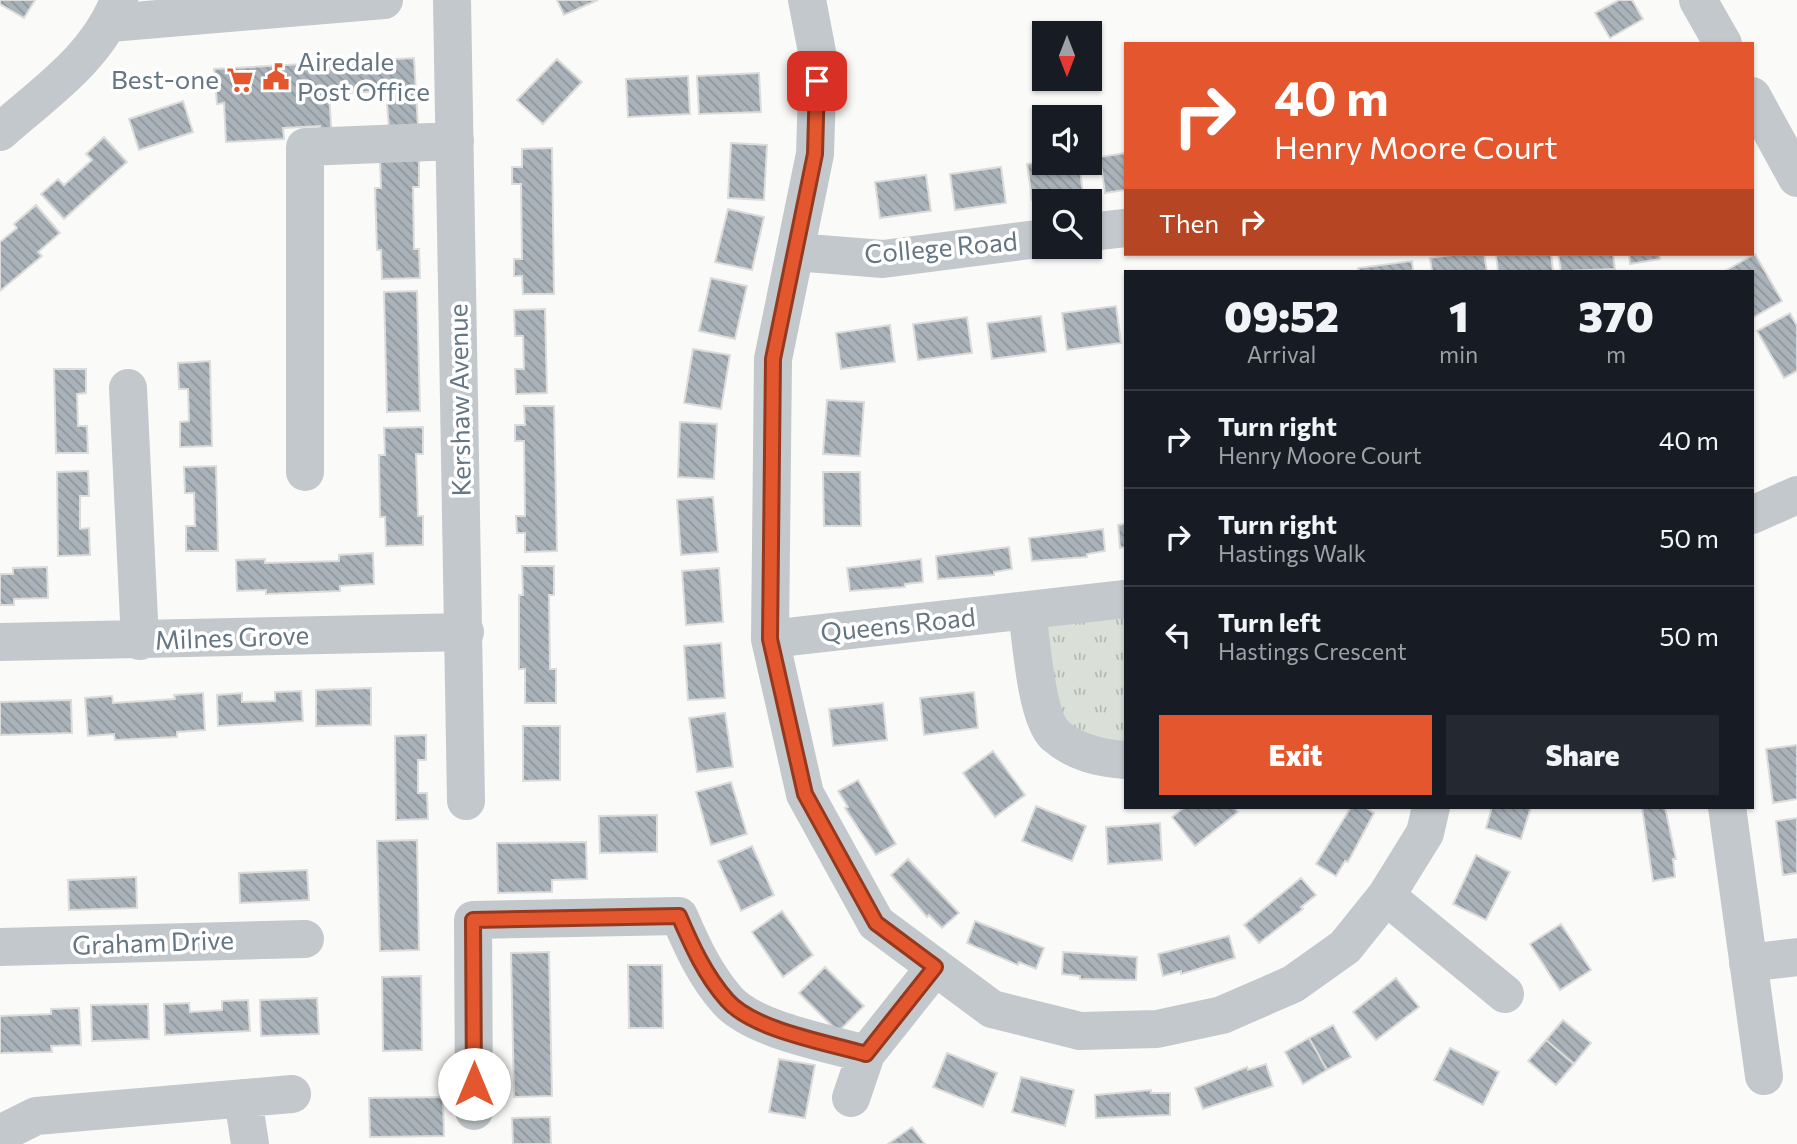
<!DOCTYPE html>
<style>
body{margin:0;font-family:Commissioner,sans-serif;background:#242831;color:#f1f3f6;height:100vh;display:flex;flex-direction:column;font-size:26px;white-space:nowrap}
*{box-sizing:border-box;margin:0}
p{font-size:23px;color:#9ea1a6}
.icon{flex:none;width:38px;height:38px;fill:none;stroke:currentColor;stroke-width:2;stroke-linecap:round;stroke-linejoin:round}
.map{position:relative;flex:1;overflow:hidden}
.details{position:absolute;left:1124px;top:270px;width:630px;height:539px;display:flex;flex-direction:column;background:#171b24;border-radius:0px;box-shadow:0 2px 5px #0004}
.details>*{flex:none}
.guide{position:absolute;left:1124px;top:42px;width:630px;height:214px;border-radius:0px;box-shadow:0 2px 5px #0004;background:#e4572e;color:#fff;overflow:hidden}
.needle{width:46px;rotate:180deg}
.tools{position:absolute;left:1032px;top:21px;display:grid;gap:14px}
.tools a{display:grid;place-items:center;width:70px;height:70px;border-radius:0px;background:#171b24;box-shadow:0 2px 5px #0004;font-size:35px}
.pin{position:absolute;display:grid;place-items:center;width:60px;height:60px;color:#fff;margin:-30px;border-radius:14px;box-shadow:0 4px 10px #0006}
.me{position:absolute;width:77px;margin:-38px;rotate:0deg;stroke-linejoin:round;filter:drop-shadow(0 0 5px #0008)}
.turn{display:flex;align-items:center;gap:24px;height:147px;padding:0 35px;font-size:32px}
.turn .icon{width:91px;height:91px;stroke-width:2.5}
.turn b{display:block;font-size:49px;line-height:60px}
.then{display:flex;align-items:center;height:66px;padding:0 35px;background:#0003;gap:14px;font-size:26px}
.eta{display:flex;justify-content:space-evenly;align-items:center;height:119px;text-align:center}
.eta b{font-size:42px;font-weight:800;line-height:49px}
.primary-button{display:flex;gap:14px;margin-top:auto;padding:14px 35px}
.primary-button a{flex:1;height:80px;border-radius:0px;background:#e4572e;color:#fff;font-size:28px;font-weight:800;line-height:80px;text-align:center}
.primary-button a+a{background:#242831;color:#f1f3f6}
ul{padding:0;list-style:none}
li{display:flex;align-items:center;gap:21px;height:98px;padding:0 35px;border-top:2px solid #363941}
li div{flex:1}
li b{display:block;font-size:26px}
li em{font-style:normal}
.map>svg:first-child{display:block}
</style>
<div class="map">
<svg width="1797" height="1144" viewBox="0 0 1797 1144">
<defs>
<pattern id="grass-tufts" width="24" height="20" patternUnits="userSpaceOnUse" patternTransform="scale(1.75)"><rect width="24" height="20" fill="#dadfd7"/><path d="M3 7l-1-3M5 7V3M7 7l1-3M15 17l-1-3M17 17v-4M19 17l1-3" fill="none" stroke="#b4b9b4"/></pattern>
<pattern id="building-back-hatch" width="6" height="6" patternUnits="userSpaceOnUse" patternTransform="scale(1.75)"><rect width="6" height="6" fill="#aab3b9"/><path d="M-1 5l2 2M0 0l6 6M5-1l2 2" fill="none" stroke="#8e969c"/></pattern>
</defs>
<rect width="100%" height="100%" fill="#fafaf8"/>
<path fill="url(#grass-tufts)" d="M 1125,599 L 1125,760 L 1054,735 L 1027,610 Z"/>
<path fill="url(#building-back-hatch)" stroke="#dcdcda" stroke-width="2" d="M 0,0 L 35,0 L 24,18 L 0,4 Z
M 557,0 L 598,0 L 564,15 Z
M 1619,0 L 1632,0 L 1643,19 L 1610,38 L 1595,13 Z
M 414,58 L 418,127 L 389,129 L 386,91 L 329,94 L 332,139 L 321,139 L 320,126 L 283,128 L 284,139 L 226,142 L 224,103 L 217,104 L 214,69 Z
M 557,59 L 582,82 L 543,124 L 517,100 Z
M 759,73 L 761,112 L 699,114 L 697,76 Z
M 688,76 L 690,114 L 628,117 L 626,79 Z
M 183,101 L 193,132 L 139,150 L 129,119 Z
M 104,137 L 127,162 L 64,219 L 41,194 L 58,179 L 64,185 L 92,160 L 86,154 Z
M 731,143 L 767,145 L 764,200 L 728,198 Z
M 552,148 L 554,294 L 523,294 L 522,276 L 514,276 L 514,259 L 522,259 L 521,184 L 512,184 L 512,167 L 522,167 L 522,149 Z
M 1125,153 L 1125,190 L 1105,193 L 1100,157 Z
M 419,160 L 419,187 L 413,187 L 414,249 L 419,249 L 420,278 L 382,279 L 381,250 L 377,250 L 375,188 L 381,188 L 380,161 Z
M 1045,161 L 1079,163 L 1083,193 L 1032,200 L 1027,164 Z
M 1001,167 L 1006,203 L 955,210 L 950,174 Z
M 926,175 L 931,211 L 880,218 L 875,182 Z
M 36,205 L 60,233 L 38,252 L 42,256 L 0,291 L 0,242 L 17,228 L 14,224 Z
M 728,209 L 764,217 L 752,270 L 715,262 Z
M 1459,254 L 1484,254 L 1487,271 L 1432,271 L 1430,258 Z
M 1496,254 L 1551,254 L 1553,271 L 1498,271 Z
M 1558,254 L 1613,254 L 1615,269 L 1561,271 Z
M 1629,254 L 1659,254 L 1660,259 L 1630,264 Z
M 1755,254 L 1782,301 L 1752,318 L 1752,271 L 1725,271 Z
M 1412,261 L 1413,271 L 1359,271 L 1358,268 Z
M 711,278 L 747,286 L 735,339 L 699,331 Z
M 417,291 L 420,411 L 387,412 L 384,292 Z
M 1116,306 L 1121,343 L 1067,350 L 1062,313 Z
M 545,309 L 547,393 L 516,394 L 515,369 L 524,369 L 523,336 L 515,336 L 514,310 Z
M 1790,313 L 1797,326 L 1797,371 L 1784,378 L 1757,331 Z
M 1041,316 L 1046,352 L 992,359 L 987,323 Z
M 967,317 L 972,353 L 918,360 L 913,324 Z
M 890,325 L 895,362 L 841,369 L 836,333 Z
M 693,349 L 730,355 L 721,409 L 684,403 Z
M 210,361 L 212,446 L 180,447 L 180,422 L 189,421 L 188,389 L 179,389 L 178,363 Z
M 54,369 L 86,369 L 86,393 L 77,394 L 78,426 L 87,426 L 88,453 L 56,453 Z
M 827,400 L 864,402 L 860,456 L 823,454 Z
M 524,406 L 554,406 L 557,551 L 525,552 L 525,533 L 517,533 L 516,516 L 525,516 L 524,441 L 515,441 L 515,425 L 525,425 Z
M 680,422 L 717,424 L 714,479 L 678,477 Z
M 423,427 L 423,454 L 416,454 L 418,516 L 423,516 L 423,545 L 386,546 L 385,517 L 380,517 L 379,455 L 385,455 L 384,428 Z
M 216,466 L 218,551 L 186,551 L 186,526 L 195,526 L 194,493 L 185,493 L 184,467 Z
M 88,471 L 89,496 L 80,496 L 80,529 L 89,528 L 90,555 L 58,556 L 57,472 Z
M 823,472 L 860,472 L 861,526 L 824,526 Z
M 713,497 L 718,552 L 681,555 L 677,500 Z
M 1125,524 L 1125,547 L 1120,548 L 1118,525 Z
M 1103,529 L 1105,551 L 1087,554 L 1087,557 L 1032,561 L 1029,538 Z
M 1009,547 L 1012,569 L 994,572 L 994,575 L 938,579 L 936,556 Z
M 373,553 L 374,584 L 340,586 L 340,591 L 266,594 L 266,590 L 237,591 L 236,560 L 265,559 L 265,563 L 339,561 L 339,555 Z
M 921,559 L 923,582 L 905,584 L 905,587 L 850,591 L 847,568 Z
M 522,566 L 554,566 L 554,595 L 549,595 L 550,669 L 556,669 L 556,703 L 525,703 L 525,669 L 519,669 L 519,595 L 523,595 Z
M 47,567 L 48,598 L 14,599 L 14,605 L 0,605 L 0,574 L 13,574 L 13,568 Z
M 719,568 L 723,622 L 686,625 L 682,571 Z
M 721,643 L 725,698 L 688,700 L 684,646 Z
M 371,688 L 371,725 L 316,726 L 316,690 Z
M 301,691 L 303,721 L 218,726 L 217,695 L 242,693 L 242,702 L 275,701 L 275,692 Z
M 974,692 L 978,728 L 924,735 L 920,698 Z
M 203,693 L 205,730 L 177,732 L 177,737 L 115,740 L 114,734 L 88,736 L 85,698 L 112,696 L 113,703 L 175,699 L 174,695 Z
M 71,700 L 72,733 L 0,735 L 0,702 Z
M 883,703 L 887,740 L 833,746 L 829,709 Z
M 725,713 L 733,767 L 697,772 L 689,718 Z
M 523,726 L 560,726 L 560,780 L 523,781 Z
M 426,735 L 426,760 L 418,760 L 418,793 L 427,793 L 428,819 L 396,820 L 395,736 Z
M 1797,745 L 1797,799 L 1773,803 L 1766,749 Z
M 993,751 L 1025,795 L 995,817 L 963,773 Z
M 858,780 L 896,844 L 876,855 L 845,808 L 848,807 L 838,791 Z
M 731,782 L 747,834 L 711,845 L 696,792 Z
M 1036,806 L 1086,826 L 1072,861 L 1022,841 Z
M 1185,807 L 1234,807 L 1238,812 L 1195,846 L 1172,817 Z
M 1351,807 L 1364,807 L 1374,813 L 1348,862 L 1345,861 L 1336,876 L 1316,864 Z
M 1492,807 L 1531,807 L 1521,839 L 1486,828 Z
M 1665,807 L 1676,859 L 1673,859 L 1675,877 L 1653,881 L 1642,808 Z
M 657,815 L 657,852 L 600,853 L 599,816 Z
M 1797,818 L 1797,873 L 1783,875 L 1776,821 Z
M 1160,823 L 1162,860 L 1108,864 L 1106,827 Z
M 417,840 L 419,950 L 380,951 L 377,841 Z
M 586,842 L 587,879 L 552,880 L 552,892 L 498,893 L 497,843 Z
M 752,846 L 774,895 L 741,911 L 718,861 Z
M 1476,855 L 1510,872 L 1486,920 L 1453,904 Z
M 908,859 L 959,913 L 942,928 L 929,915 L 927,917 L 891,875 Z
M 307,870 L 309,900 L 240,903 L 239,873 Z
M 136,877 L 137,908 L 69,910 L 68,880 Z
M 1301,878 L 1316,895 L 1301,907 L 1303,909 L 1259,943 L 1244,925 Z
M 782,911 L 813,955 L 783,977 L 752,932 Z
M 975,921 L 1044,948 L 1036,969 L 1019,962 L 1018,965 L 967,943 Z
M 1561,924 L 1591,970 L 1560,990 L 1530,944 Z
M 1229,936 L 1235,958 L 1181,974 L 1181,971 L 1163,976 L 1158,954 Z
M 549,952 L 552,1096 L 514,1097 L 511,953 Z
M 1063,952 L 1137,957 L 1136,980 L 1080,979 L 1080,976 L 1062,974 Z
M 628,965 L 662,965 L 663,1028 L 629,1028 Z
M 825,967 L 864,1006 L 838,1032 L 799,993 Z
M 421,976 L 422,1050 L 383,1051 L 382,977 Z
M 1396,978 L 1419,1007 L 1376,1040 L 1353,1012 Z
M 317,998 L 319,1034 L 261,1036 L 260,1000 Z
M 248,1000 L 250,1031 L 165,1035 L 164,1004 L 189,1003 L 190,1012 L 222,1010 L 222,1001 Z
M 148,1004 L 149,1039 L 92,1041 L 91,1005 Z
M 79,1008 L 81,1045 L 51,1046 L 52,1052 L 0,1053 L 0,1016 L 51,1014 L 51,1009 Z
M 1563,1020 L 1591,1043 L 1574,1064 L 1546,1040 Z
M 1333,1025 L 1351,1057 L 1327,1070 L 1309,1038 Z
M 1309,1038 L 1327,1070 L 1303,1084 L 1285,1052 Z
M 1546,1040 L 1574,1064 L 1556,1085 L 1528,1061 Z
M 1450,1048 L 1499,1072 L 1483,1105 L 1434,1080 Z
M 947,1053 L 997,1073 L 983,1107 L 933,1087 Z
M 779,1059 L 815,1065 L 805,1118 L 769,1112 Z
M 1266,1064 L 1273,1086 L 1203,1109 L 1195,1088 L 1247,1067 L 1248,1070 Z
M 1021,1077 L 1074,1090 L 1065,1126 L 1012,1112 Z
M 1151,1090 L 1151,1093 L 1170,1093 L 1170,1115 L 1096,1118 L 1095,1095 Z
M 443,1097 L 444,1136 L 370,1137 L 369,1098 Z
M 550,1117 L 551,1144 L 513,1144 L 512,1118 Z
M 912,1127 L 925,1144 L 888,1144 Z"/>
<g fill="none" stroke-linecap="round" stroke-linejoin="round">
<path stroke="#c3c8cc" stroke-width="38" d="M 452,0 L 466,801
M 807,0 L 818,57 L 815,154 L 773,359 L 770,639 L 805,794 L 876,923 L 992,1009 L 1080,1031 L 1157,1029 L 1222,1015 L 1293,984 L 1345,947 L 1386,896 L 1425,833 L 1431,807
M 1698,0 L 1723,44
M 110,23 L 384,0
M 1752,96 L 1797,178
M 0,132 C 44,93 98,57 119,0
M 1090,232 L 1125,228
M 795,252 L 883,259 L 1045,238
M 128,388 L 140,641
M 305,472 L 305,147 L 455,141
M 1752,515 L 1797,495
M 1027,610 C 1031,639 1036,717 1055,735 C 1075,753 1101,758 1125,760
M 770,639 L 1125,599
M 0,642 L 465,632
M 1727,807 L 1764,1076
M 1386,896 L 1505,994
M 0,947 L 305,939
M 1748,963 L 1797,957
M 243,1098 L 250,1144
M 851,1098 L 866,1054 L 935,967
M 474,1111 L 473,920 L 679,916 C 692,946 705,975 727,1000 C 753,1030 828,1043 866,1054
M 0,1134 L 36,1116 L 292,1094"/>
</g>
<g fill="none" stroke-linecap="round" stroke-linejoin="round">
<g stroke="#94391e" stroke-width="18">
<path id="route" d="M 474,1084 L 473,920 L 679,916 C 692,946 705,975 727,1000 C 753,1030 828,1043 866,1054 L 935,967 L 876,923 L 805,794 L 770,639 L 773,359 L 815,154 L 817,81"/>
</g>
<use href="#route" stroke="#e4572e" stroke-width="12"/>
</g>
<defs>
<g id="civic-bare" transform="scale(2.1)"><path d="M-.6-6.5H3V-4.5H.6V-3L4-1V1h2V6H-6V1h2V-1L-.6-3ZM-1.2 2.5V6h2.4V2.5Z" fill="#e4572e" stroke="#fff" stroke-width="2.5" paint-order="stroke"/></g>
<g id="supermarket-bare" transform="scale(2.1)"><path d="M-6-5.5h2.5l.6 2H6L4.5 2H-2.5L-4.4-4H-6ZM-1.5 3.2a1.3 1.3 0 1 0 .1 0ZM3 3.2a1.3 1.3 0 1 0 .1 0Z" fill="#e4572e" stroke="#fff" stroke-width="2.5" paint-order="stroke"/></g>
</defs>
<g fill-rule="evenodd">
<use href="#civic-bare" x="276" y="77"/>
<use href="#supermarket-bare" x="240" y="80"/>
</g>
<g text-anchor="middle" stroke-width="7" stroke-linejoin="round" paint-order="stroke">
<g font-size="26" fill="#657683" stroke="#fff" text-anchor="start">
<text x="297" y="71">Airedale<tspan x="297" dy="30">Post Office</tspan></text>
<text x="219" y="89" text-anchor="end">Best-one</text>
</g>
<g font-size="26" fill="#657683" stroke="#fff">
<text transform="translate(941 248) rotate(-5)" y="9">College Road</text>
<text transform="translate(460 400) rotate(-91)" y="9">Kershaw Avenue</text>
<text transform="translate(898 625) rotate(-6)" y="9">Queens Road</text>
<text transform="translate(232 638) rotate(-2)" y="9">Milnes Grove</text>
<text transform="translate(153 943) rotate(-2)" y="9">Graham Drive</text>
</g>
</g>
</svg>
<div class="tools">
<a><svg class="needle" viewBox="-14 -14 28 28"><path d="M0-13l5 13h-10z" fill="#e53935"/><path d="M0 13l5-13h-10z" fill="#9ea1a6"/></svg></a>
<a><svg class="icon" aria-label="sound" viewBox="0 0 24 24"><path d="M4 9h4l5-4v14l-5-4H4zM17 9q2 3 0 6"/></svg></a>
<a><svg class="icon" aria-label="search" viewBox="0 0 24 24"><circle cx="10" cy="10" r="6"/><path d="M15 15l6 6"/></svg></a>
</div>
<div class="pin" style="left:817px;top:81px;background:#d93025"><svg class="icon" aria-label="arrive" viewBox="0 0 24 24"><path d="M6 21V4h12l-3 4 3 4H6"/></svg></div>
<svg class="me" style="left:474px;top:1084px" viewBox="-20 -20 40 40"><circle r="19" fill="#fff"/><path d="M0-13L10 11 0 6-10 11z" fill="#e4572e"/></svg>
<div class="guide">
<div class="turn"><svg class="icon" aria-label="right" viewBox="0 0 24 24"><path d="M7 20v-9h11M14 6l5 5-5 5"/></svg><div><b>40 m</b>Henry Moore Court</div></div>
<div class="then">Then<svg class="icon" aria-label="right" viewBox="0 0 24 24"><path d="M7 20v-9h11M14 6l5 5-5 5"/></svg></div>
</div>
<section class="details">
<div class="eta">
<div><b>09:52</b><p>Arrival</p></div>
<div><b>1</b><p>min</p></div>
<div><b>370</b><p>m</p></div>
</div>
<ul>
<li><svg class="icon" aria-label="right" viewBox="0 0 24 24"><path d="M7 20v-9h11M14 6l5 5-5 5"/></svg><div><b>Turn right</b><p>Henry Moore Court</p></div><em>40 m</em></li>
<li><svg class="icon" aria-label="right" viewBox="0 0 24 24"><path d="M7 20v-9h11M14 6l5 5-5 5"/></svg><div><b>Turn right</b><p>Hastings Walk</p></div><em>50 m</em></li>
<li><svg class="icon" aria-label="left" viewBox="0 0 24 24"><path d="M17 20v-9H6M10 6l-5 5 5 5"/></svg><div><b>Turn left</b><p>Hastings Crescent</p></div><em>50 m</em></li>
</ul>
<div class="primary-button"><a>Exit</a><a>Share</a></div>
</section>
</div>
